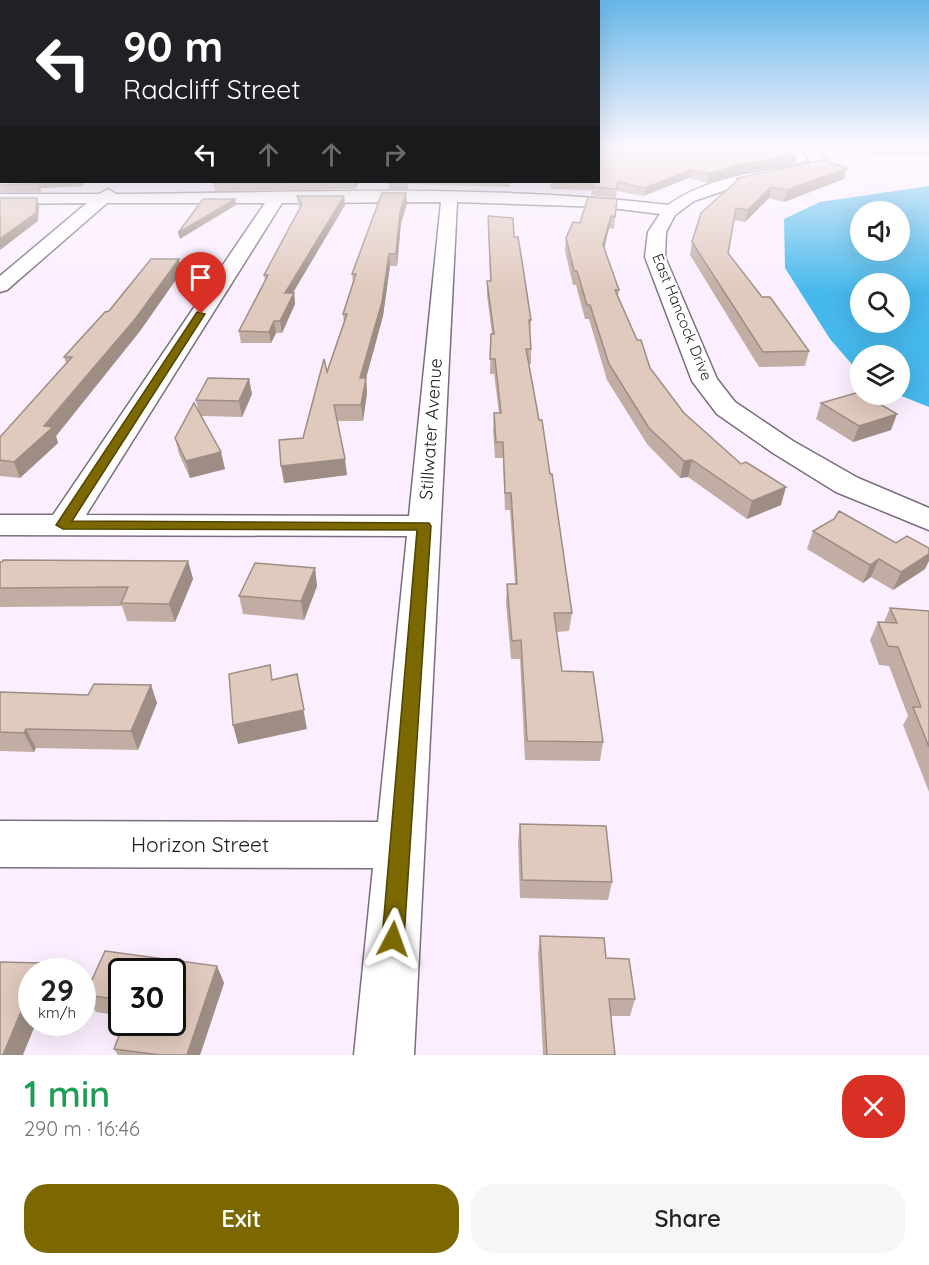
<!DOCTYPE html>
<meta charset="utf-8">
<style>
body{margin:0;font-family:Quicksand,sans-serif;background:#f6f6f6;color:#222;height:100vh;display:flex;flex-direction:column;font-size:22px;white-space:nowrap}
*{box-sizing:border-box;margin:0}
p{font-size:20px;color:#767676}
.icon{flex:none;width:33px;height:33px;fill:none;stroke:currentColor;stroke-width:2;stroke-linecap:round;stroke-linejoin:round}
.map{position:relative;height:1055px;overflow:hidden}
.details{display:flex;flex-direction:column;background:#fff;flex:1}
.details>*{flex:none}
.banner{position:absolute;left:0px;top:0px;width:600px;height:183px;box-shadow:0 6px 24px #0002;background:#202124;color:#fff;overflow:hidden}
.tools{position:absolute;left:850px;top:201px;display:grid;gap:12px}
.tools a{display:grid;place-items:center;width:60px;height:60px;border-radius:50%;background:#fff;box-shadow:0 6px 24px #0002;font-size:30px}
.speed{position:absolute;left:18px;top:958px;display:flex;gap:12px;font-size:30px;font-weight:700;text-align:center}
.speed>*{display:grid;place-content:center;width:78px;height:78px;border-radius:50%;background:#fff;box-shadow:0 6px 24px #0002;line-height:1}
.speed small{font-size:15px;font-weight:400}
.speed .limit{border:3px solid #111;border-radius:9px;background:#fff;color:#111}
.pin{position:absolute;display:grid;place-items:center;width:51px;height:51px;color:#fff;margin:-62px -26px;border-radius:50% 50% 50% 0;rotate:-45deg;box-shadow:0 0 6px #0007}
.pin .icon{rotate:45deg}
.me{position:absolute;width:66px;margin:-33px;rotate:4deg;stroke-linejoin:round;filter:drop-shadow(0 0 4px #0008)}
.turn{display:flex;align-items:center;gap:21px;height:126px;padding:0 24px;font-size:27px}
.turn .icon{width:78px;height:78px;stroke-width:2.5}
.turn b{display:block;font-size:42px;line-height:51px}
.lanes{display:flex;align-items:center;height:57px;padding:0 24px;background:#0003;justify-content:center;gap:30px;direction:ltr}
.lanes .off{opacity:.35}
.round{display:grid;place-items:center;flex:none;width:63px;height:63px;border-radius:24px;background:#f6f6f6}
.head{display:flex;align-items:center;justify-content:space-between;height:102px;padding:0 24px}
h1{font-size:36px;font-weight:600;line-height:45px;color:#1e9e55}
.button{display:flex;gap:12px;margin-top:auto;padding:12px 24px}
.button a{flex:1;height:69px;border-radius:24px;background:#7b6800;color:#fff;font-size:24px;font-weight:600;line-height:69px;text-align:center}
.button a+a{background:#f6f6f6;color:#222}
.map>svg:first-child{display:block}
</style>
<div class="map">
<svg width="929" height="1055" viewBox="0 0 929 1055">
<rect width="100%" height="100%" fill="#fbefff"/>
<path fill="#46b8eb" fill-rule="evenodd" d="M 929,186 L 929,407 L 899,395 L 900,356 L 861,356 L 861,375 L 830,339 L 785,268 L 784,219 L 820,202 ZM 861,212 L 900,212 L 900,250 L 861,250 ZM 861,284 L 900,284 L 900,322 L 861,322 Z"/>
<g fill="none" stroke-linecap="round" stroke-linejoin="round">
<g stroke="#7a6d7f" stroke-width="3">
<path id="minor" d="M 798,146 L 812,146 L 827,160 L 821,168 L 743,184 L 694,201 L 675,215 L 666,232 L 665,257 L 717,379 L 735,402 L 793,441 L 858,478 L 929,508 L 929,530 L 836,492 L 773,453 L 717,414 L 692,381 L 645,257 L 648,232 L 660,214 L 603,207 L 457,202 L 414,1055 L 354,1055 L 373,868 L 0,867 L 0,821 L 378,822 L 407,536 L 0,535 L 0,515 L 53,515 L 265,203 L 107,203 L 7,290 L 0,292 L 0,276 L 87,203 L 0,204 L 0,194 L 99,194 L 108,189 L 116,194 C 299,193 486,183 668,205 C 710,175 763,172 811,162 ZM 441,202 L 409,516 L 86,515 L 282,203 Z"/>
</g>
<use href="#minor" fill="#fff" fill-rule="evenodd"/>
</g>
<path fill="#c1ada3" d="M 814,146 L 929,146 L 929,155 L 886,155 L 817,148 Z
M 772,147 L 797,155 L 795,163 L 737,174 L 707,183 L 689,178 L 643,196 L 617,191 L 616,198 L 591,195 L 592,190 L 551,189 L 550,182 L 598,182 Z
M 0,152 L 2,182 L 84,182 L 83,186 L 41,188 L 40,192 L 0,192 Z
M 847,168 L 844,179 L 784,202 L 769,198 L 745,222 L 734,220 L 728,253 L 762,297 L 809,351 L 805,366 L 759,367 L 690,255 L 692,242 L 736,182 L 737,178 Z
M 108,182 L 152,182 L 128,183 Z
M 359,182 L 355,189 L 215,191 L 213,183 Z
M 389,182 L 510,182 L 510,187 L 408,184 L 408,189 L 389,189 Z
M 297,196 L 344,196 L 345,205 L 293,293 L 294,293 L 295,304 L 282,333 L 276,333 L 271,343 L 241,343 L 239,331 L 265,281 L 264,275 L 300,208 L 298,205 Z
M 617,199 L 614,229 L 609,228 L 604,248 L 619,290 L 618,296 L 650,368 L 684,413 L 781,505 L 747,519 L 688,477 L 680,478 L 647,444 L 607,380 L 589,319 L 585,319 L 576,285 L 573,285 L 565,251 L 566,238 L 580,223 Z
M 407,204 L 401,223 L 397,266 L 390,266 L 383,316 L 366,378 L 367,393 L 363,421 L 337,421 L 347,475 L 284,483 L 303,438 L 344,323 L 343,314 L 353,283 L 352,274 Z
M 488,216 L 514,237 L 531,320 L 530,334 L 531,349 L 531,364 L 529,364 L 572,613 L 569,631 L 556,632 L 562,671 L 603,742 L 600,761 L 525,760 L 520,659 L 511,659 L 506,603 L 507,584 L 515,584 L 510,510 L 505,510 L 503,458 L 495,458 L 493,429 L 494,413 L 499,413 L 494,374 L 490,374 L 491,334 L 492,334 L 487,295 L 487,281 L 490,281 Z
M 182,271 L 140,331 L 56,436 L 58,443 L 20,478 L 0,476 L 0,437 L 66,363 L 64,357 L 109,311 Z
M 249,379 L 252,394 L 242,417 L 202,416 L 225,469 L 190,478 L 179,454 L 175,438 L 198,409 L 196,400 Z
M 821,403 L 891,430 L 853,442 L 816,419 Z
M 813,531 L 925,569 L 893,590 L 871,577 L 863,583 L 807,549 Z
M 188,561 L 193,579 L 175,622 L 127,621 L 122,606 L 0,607 L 0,562 Z
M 315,568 L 317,586 L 304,620 L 243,614 L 239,596 Z
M 890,608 L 929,611 L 929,792 L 903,725 L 908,716 L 889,666 L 879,665 L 870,640 L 878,622 L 884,622 Z
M 151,685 L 157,703 L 138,750 L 36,748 L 34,752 L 0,751 L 0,692 L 88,695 Z
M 520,824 L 612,882 L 608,900 L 520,898 L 518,842 Z
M 540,936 L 606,958 L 635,999 L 630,1016 L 611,1016 L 615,1055 L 543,1055 L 538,954 Z
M 105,951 L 217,966 L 224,983 L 200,1055 L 118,1055 L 114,1049 L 124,1023 L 172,1023 L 172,972 L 122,972 L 122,1016 L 96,1012 L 85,995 Z"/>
<path fill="#9d8d84" d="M 797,155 L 795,163 L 737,174 L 707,183 L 709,174 L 738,165 Z
M 847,168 L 844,179 L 784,202 L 787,190 Z
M 691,170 L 689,178 L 643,196 L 645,188 Z
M 38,182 L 84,182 L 83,186 L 41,188 L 40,192 L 38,184 Z
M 128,182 L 152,182 L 128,183 Z
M 354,182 L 359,182 L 355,189 Z
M 771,187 L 769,198 L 745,222 L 748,210 Z
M 406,193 L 407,204 L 401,223 L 397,266 L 396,254 L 400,212 Z
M 344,196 L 345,205 L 286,304 L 285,293 Z
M 37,198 L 39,206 L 38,221 L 0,250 L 0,239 Z
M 235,199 L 236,205 L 180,239 L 178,233 Z
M 611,216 L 609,228 L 602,258 L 603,245 Z
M 389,254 L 390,266 L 383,316 L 362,393 L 360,378 Z
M 179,259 L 182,271 L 140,331 L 56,436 L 58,443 L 20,478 L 14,462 L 44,426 Z
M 294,293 L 295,304 L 282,333 L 280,321 Z
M 274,321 L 276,333 L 271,343 L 269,332 Z
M 366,378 L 367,393 L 363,421 L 361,405 Z
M 249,379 L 252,394 L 242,417 L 239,401 Z
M 897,414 L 891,430 L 853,442 L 859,426 Z
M 221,452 L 225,469 L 190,478 L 186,461 Z
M 345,459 L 347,475 L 284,483 L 281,466 Z
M 692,460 L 688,477 L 680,478 L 684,461 Z
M 786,487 L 781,505 L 747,519 L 752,501 Z
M 929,554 L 929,561 L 925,569 L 893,590 L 901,572 Z
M 879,559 L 871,577 L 863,583 L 870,565 Z
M 188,561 L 193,579 L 175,622 L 169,604 Z
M 315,568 L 317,586 L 304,620 L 301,601 Z
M 297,674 L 307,729 L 238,744 L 233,725 Z
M 151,685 L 157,703 L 138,750 L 131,731 Z
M 26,729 L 36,748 L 34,752 L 24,733 Z
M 41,963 L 47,972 L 37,972 Z
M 217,966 L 224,983 L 200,1055 L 187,1055 Z
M 32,985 L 32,1023 L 36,1023 L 23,1055 L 3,1055 Z"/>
<path fill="#e0c9bd" stroke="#9d8d84" stroke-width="1.5" d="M 618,146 L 772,146 L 772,147 L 797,155 L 738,165 L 709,174 L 691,170 L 645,188 L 618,182 L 617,189 L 592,187 L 594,182 L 598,182 L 598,148 Z
M 874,146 L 929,146 L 929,147 L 889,147 Z
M 2,151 L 2,182 L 38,182 L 38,184 L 0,185 L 0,152 Z
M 822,160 L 847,168 L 787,190 L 771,187 L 748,210 L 736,208 L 728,253 L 762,297 L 770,297 L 809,351 L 763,352 L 692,242 L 701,213 L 739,179 L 737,178 Z
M 215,182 L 344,182 L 213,183 Z
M 389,182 L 408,182 L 407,183 L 388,183 Z
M 382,193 L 406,193 L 400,212 L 396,254 L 389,254 L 382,302 L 360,378 L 366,378 L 361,405 L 334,405 L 345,459 L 281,466 L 279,440 L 303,438 L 324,359 L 327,372 L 347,314 L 343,314 L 356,274 L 352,274 Z
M 297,196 L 344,196 L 285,293 L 294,293 L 280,321 L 274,321 L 269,332 L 239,331 L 268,275 L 264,275 L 302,204 Z
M 588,197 L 617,199 L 615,217 L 611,216 L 603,245 L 619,290 L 615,290 L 637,340 L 641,340 L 650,368 L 684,413 L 741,464 L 746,462 L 786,487 L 752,501 L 692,460 L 684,461 L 649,428 L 609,364 L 590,305 L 587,305 L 577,271 L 574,271 L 566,238 L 573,222 L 580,223 Z
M 0,198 L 37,198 L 36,213 L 0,239 Z
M 203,199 L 235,199 L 178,233 Z
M 488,216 L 513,218 L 514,237 L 518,237 L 522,261 L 531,320 L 529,320 L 531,349 L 526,349 L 539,420 L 542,420 L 550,474 L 552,474 L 572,613 L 554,613 L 562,671 L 593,672 L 603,742 L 527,741 L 521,640 L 512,641 L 507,584 L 517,584 L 511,493 L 505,493 L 503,442 L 496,442 L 494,413 L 501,413 L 495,359 L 490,359 L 491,334 L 494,334 L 487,281 L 491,281 Z
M 151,259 L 179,259 L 136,318 L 44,426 L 53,427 L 14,462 L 0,460 L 0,437 L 72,357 L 64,357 L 105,312 L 109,311 Z
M 208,378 L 249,379 L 239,401 L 196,400 Z
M 859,392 L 861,394 L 863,394 L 897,414 L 859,426 L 821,403 Z
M 194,403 L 221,452 L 186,461 L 175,438 Z
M 839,511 L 896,543 L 907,536 L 929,548 L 929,554 L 901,572 L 879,559 L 870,565 L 813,531 L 834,519 Z
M 3,560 L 188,561 L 169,604 L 121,603 L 128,587 L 0,588 L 0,562 L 2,562 Z
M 255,563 L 315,568 L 301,601 L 239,596 Z
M 890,608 L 929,611 L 929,747 L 913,707 L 921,707 L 898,647 L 888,646 L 878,622 L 897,623 Z
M 270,665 L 272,680 L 297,674 L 304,710 L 233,725 L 229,674 Z
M 94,684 L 151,685 L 131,731 L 26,729 L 24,733 L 0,732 L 0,692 L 88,695 Z
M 520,824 L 606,826 L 612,882 L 522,880 Z
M 540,936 L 604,938 L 606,958 L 629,959 L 635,999 L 609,999 L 615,1055 L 547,1055 Z
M 105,951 L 217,966 L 187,1055 L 160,1055 L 114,1049 L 124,1023 L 172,1023 L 172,972 L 122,972 L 122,1000 L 85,995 Z
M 0,962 L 41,963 L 37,972 L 32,972 L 32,985 L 3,1055 L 0,1055 Z"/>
<linearGradient id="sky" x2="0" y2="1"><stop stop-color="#67b6e9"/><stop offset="0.5" stop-color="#fdf8ff"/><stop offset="1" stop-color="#fdf8ff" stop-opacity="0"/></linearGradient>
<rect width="929" height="293" fill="url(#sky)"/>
<path fill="#7b6800" stroke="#504400" stroke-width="1.5" d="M 197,312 L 205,314 L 72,521 L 429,523 L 431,526 L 404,939 L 401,946 L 393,950 L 385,946 L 382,939 L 417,530 L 63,529 L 56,525 Z"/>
<g text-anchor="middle" stroke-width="4.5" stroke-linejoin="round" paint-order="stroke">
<g font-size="15" fill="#1e181f" stroke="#fff">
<text transform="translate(682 317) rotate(68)" y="5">East Hancock Drive</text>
</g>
<g font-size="18" fill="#1e181f" stroke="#fff">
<text transform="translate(431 429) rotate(-86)" y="6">Stillwater Avenue</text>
</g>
<g font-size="21" fill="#1e181f" stroke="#fff">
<text x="200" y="852">Horizon Street</text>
</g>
</g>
</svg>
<div class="tools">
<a><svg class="icon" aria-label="sound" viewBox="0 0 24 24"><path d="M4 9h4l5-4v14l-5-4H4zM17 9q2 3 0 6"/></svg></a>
<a><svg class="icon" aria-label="search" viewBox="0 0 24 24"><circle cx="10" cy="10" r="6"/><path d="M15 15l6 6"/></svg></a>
<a><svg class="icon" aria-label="layers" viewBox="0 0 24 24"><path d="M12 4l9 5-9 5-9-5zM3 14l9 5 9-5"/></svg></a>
</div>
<div class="speed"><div>29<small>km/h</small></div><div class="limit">30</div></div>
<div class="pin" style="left:201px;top:314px;background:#d93025"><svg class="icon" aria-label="arrive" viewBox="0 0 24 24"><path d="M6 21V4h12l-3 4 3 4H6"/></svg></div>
<svg class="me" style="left:393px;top:939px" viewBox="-20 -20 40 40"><path d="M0-17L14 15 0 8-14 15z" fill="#7b6800" stroke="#fff" stroke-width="4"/></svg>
<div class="banner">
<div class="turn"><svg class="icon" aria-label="left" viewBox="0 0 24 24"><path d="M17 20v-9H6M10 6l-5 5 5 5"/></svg><div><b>90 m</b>Radcliff Street</div></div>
<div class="lanes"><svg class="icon" aria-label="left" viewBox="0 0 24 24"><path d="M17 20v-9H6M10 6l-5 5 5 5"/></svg><svg class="icon off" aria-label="ahead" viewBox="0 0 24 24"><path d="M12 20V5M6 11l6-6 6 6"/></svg><svg class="icon off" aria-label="ahead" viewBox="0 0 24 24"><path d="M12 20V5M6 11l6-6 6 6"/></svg><svg class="icon off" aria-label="right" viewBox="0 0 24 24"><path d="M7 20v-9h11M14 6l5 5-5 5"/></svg></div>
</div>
</div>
<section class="details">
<div class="head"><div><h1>1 min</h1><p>290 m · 16:46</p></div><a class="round" style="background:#d93025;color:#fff"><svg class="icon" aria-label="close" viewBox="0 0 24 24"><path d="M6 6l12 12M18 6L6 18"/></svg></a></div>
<div class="button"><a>Exit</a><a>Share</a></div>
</section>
